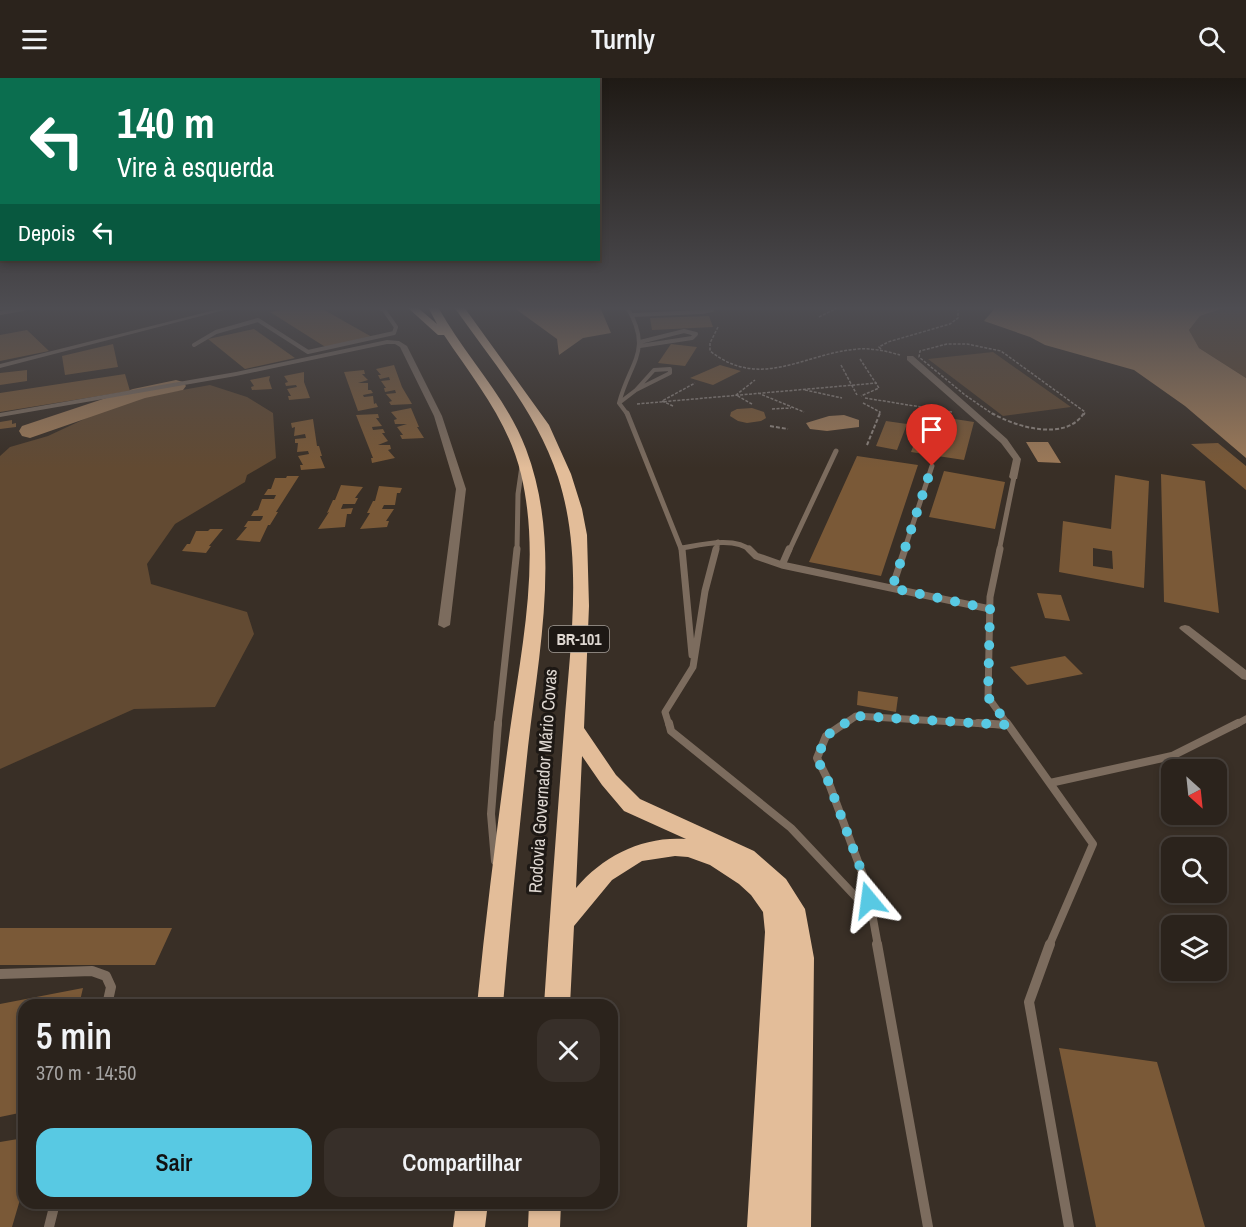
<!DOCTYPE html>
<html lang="pt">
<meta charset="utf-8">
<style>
body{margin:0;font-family:"Archivo Narrow",sans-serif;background:#372f29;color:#f1f3f6;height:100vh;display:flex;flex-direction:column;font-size:22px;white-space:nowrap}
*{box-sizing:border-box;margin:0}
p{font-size:20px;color:#a6a4a3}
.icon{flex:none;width:33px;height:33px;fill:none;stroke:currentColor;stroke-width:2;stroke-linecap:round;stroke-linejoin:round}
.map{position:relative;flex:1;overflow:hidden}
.drawer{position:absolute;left:18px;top:921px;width:600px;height:210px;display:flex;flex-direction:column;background:#2b231c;border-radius:18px;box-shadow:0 3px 9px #0003,0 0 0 2px #47403b}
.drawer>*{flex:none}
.banner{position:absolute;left:0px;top:0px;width:600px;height:183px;box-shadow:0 3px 9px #0003,0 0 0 2px #47403b;background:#0b6e4f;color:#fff;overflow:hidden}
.needle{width:39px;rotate:153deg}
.buttons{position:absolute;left:1161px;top:681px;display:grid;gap:12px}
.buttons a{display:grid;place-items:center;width:66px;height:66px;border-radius:12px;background:#2b231c;box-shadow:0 3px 9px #0003,0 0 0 2px #47403b;font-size:30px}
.pin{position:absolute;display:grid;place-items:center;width:51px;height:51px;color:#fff;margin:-62px -26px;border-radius:50% 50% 50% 0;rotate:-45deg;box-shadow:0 0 6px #0007}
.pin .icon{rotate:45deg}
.me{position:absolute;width:66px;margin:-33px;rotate:344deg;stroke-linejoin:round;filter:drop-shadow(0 0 4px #0008)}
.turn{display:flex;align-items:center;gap:21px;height:126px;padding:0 18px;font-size:27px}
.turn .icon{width:78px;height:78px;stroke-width:2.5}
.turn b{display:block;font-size:42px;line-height:51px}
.then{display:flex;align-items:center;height:57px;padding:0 18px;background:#0003;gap:12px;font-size:22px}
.round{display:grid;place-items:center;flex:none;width:63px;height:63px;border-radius:18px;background:#372f29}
.summary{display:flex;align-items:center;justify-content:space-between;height:102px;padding:0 18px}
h1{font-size:36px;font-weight:600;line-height:45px}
.button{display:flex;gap:12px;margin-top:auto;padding:12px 18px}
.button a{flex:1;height:69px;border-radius:18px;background:#58c9e3;color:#111;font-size:24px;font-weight:600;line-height:69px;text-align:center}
.button a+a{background:#372f29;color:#f1f3f6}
header{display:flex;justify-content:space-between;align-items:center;height:78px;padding:0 18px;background:#2b231c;font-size:27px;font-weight:600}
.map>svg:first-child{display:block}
</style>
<header><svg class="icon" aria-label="menu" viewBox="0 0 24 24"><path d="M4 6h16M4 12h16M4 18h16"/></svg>Turnly<svg class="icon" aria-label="search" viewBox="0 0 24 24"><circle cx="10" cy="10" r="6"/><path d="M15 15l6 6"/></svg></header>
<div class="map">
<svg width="1246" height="1149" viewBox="0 0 1246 1149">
<rect width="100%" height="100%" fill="#392f26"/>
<path fill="#624a32" d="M 1228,229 L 1246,229 L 1246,300 L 1199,270 L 1189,252 L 1200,238 Z
M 993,274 L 1071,329 L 1003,338 L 928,281 Z
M 210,307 L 247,319 L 273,335 L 276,380 L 247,397 L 245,404 L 175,446 L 147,486 L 151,506 L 247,534 L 254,556 L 215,629 L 134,631 L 0,691 L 0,378 L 10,369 L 48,358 L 93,337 L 138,320 Z"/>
<path fill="#9d7a58" d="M 513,229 L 600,229 L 611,255 L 583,260 L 559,277 L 557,261 Z
M 996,229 L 1228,229 L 1200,238 L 1189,252 L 1199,270 L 1246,300 L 1246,380 L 1185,328 L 1134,292 L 1045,267 L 1030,259 L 984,243 Z
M 844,337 L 859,342 L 859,349 L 827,353 L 810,351 L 806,345 L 829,338 Z
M 1026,364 L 1048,364 L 1061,385 L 1038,384 Z"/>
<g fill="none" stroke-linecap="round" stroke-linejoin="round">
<path fill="#9d7a58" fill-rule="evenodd" d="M 176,302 L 183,304 L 186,308 L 183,312 L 145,320 L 30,360 L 22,358 L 19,353 L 22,348 L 133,311 Z"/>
</g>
<path fill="#7a5937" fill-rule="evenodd" d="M 295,229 L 319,229 L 372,259 L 327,270 L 270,234 Z
M 709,238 L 713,249 L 652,252 L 650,240 Z
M 254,251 L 295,280 L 245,291 L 208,261 Z
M 27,252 L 49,273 L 0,283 L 0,257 Z
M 113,266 L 118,289 L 65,297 L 62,278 Z
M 671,266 L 697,269 L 685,288 L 658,285 Z
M 394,287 L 402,309 L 412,326 L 391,327 L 389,324 L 392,323 L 386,316 L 396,315 L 395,312 L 385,314 L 384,310 L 386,310 L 381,303 L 390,302 L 389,299 L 380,301 L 378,297 L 381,297 L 376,291 Z
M 720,287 L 741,293 L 713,307 L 690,300 Z
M 27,292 L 27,303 L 0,307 L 0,295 Z
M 364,292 L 365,296 L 362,296 L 368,302 L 358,305 L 368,305 L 368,312 L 371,312 L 373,315 L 363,317 L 364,319 L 373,318 L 374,326 L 376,325 L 378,329 L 358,333 L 344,294 Z
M 304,294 L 304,304 L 310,320 L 289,322 L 288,318 L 291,318 L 287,311 L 297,309 L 296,307 L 286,308 L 285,305 L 288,304 L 284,298 Z
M 125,296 L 130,313 L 0,334 L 0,315 Z
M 270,298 L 269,302 L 272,311 L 252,312 L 251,309 L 254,308 L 250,302 Z
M 411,330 L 419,349 L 417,349 L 424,360 L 402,361 L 400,357 L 403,357 L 397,349 L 407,346 L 395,346 L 394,342 L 397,341 L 391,334 Z
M 752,330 L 764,334 L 766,340 L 761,343 L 747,345 L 738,343 L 730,338 L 731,334 L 737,331 Z
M 378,336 L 379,340 L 376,340 L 382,348 L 372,349 L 373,352 L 383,351 L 385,355 L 382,355 L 388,363 L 378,367 L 390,367 L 391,371 L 388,372 L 395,380 L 372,385 L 371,380 L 373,380 L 356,337 Z
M 948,340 L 974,344 L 964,382 L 911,374 L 921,348 L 943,351 Z
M 313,341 L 317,368 L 319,368 L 322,378 L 320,378 L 325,390 L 301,392 L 300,387 L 303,387 L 298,378 L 309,376 L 308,373 L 297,374 L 298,365 L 295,365 L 295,361 L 306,360 L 305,356 L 294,358 L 295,349 L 292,350 L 291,345 Z
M 12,342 L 12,346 L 16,345 L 16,349 L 0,351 L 0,344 Z
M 886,343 L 907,346 L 897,372 L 876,368 Z
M 1218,365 L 1246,388 L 1246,412 L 1191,366 Z
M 857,378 L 918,387 L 881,498 L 809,484 Z
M 944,393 L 1005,404 L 995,451 L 929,439 Z
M 1161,396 L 1205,403 L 1219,535 L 1164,524 Z
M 1115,397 L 1149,403 L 1144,510 L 1059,494 L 1063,443 L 1111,451 ZM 1093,470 L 1112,473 L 1113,491 L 1093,488 Z
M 287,398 L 299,398 L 276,434 L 278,434 L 270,447 L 268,447 L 260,464 L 236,462 L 247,449 L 244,449 L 248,443 L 260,443 L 262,441 L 263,438 L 251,438 L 254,433 L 258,432 L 262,421 L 274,421 L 276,417 L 264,417 L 268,411 L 271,411 L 275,400 L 286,400 Z
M 341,407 L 363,409 L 355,420 L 358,420 L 355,426 L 343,426 L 341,431 L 353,430 L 351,436 L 347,436 L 345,449 L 318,451 L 329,434 L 327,435 L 333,422 L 335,422 Z
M 379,408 L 402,410 L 400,415 L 397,415 L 395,427 L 384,427 L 382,431 L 394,431 L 386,443 L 389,443 L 387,449 L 360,451 L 370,435 L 367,435 L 373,423 L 375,423 Z
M 210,451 L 223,451 L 209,468 L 211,468 L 206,475 L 182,473 L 187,466 L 190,466 L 196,453 L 208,453 Z
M 1037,515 L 1061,517 L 1070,543 L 1045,540 Z
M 1065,578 L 1083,596 L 1027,607 L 1010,589 Z
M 858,613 L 898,619 L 896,634 L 857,627 Z
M 0,850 L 172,850 L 155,887 L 0,887 Z
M 83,910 L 79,927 L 24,927 L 24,1034 L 0,1039 L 0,926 Z
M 1059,970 L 1157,984 L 1205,1149 L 1096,1149 Z
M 24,1060 L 24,1108 L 12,1149 L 0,1149 L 0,1064 Z"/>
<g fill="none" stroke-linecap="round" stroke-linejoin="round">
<path stroke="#8c837c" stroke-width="1.5" stroke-dasharray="3 1.5" stroke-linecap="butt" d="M 819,239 L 839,229
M 718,249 L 710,265 L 710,273 C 761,313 804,275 858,271 C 872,270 886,273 900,277
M 881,271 L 879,269 L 888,264 L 950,246 L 958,240 L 958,229
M 860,281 L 879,310 L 861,318
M 841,287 L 857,317
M 805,312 L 842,320
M 758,315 L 804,334
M 865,320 L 952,334
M 863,325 L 880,334 L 879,337
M 637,326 L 877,305
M 752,326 L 736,317 L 755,302
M 673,328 L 662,323 L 695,305
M 772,331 L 791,330
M 994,337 L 965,317 L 919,279 L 920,273 L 947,266 L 967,266 L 1001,273 L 1085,334 L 1084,337"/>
<path stroke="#8c837c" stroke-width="2" stroke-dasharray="4 2" stroke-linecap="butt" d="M 992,335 C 1015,349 1066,364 1084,335
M 770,348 L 788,351
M 867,367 L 880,335"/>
<path stroke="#7c6c5e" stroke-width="4" d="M 627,229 C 653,273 630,283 619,325 L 628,337
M 0,235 L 23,231
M 632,237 L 702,234 L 712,232 L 713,229
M 640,264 L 684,253 L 696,256 L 692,260 L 640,268
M 194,267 L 216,254 L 258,242 L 308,274 L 394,255 L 396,249 L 384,232 L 377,229
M 670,291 L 670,295 L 636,312 L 654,292 Z
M 619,325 L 636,312"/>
<path stroke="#7c6c5e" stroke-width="5" d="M 627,335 L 682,473
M 682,470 C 700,467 736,458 751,473
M 517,473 L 518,416 L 522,388
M 716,473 L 718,464
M 789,473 L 836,373
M 904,473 L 932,388
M 999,473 L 1014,399"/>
<path stroke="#7c6c5e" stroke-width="7" d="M 682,471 L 692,577
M 749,471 L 756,478 L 782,487 L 990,531
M 1000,471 L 990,519 L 988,619 L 1008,647
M 782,487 L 789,471
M 892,510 L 905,471
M 498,647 L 517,471
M 669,647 L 665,634 L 693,589 L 705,513 L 716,471
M 843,647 L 856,638 L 1003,647
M 1235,647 L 1246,641"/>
<path stroke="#7c6c5e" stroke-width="8" d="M 669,645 L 671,653 L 791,750 L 871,835
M 845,645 L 826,658 L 817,680 L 827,700 L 867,808 L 878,868
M 978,645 L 1008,647
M 1007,645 L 1093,766 L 1049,868
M 1050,705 L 1172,678 L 1238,645
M 495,783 L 491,736 L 498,645"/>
<path stroke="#7c6c5e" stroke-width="10" d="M 877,866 L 928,1149
M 1050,866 L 1029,924 L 1069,1149
M 0,896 L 92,893 L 106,898 L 111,909 L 107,927
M 49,1149 L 55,1125"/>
<path fill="#7c6c5e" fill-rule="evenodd" d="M 227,229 L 236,229 L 0,290 L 0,286 Z
M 387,262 L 399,263 L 407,268 L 442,338 L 466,411 L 450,547 L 444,550 L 438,547 L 456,411 L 434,338 L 400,269 L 395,266 L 387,266 L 236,298 L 0,339 L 0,335 L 236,294 Z
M 907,278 L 913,278 L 1007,361 L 1021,381 L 1017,401 L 1011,401 L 1009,399 L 1013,381 L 1001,365 L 907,282 Z
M 1185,547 L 1189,548 L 1246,592 L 1246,602 L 1242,601 L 1181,552 L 1179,550 L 1181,548 Z"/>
<path fill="#e3bd99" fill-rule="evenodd" d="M 407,229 L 417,229 L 437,246 L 428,229 L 438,229 C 465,278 506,318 526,371 C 562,466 539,572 528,669 C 519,755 510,841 503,927 L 477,927 C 486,835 498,744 510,652 C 522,568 541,480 521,396 C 508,342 474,302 444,257 L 438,257 Z
M 454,229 L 464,229 L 549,347 L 571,396 L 582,431 L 587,457 L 589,528 L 584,650 L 616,697 L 640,721 L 754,773 L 786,801 L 805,831 L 814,880 L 811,1149 L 747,1149 L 765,854 L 763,834 L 751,817 L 739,806 L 710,787 L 688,779 L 675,778 L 642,783 L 612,802 L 574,848 L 570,927 L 544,927 C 550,835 557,743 564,651 C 570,568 584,479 558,399 C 537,335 492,283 454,229 ZM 582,678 L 602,707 L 624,733 L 686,761 C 643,758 604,777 576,810 Z
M 456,1125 L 488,1125 L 485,1149 L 453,1149 Z
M 529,1125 L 561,1125 L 560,1149 L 528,1149 Z"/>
</g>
<linearGradient id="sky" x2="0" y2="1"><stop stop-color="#1f1a15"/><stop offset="0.59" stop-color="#4e4d52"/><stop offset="1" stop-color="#4e4d52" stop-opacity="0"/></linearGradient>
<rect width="1246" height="390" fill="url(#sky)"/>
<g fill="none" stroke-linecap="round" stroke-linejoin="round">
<path stroke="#58c9e3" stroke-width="10" stroke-dasharray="0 18" d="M 869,822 L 867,808 L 827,700 L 817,681 L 826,658 L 856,638 L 1008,647 L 988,619 L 990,531 L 892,510 L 932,388"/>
</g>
<g text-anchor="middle" stroke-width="6" stroke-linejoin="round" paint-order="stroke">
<rect fill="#1d1814" stroke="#a49e98" stroke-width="1.5" x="549" y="548" width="60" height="26" rx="4.5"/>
<g font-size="16" font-weight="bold" fill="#ded7d1">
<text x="579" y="567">BR-101</text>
</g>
<g font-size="18" fill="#ded7d1" stroke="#1d1814">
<text transform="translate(543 703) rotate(-86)" y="6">Rodovia Governador Mário Covas</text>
</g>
</g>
</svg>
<div class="buttons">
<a><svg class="needle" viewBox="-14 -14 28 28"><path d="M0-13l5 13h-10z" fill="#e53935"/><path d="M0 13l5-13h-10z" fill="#a6a4a3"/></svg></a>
<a><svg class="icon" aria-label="search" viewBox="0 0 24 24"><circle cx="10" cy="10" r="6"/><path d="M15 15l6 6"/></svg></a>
<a><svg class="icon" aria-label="layers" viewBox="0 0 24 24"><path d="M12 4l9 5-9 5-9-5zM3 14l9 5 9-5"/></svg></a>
</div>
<div class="pin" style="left:932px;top:388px;background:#d93025"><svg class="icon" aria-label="arrive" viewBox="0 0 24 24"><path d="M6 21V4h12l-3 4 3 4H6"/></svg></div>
<svg class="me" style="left:869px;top:822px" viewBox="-20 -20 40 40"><path d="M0-17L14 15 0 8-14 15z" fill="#58c9e3" stroke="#fff" stroke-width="4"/></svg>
<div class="banner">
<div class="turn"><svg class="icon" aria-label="left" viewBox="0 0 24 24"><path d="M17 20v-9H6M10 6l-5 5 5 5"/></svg><div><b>140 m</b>Vire à esquerda</div></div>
<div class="then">Depois<svg class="icon" aria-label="left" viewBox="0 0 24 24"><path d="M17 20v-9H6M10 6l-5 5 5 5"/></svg></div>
</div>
<section class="drawer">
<div class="summary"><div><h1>5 min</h1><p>370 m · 14:50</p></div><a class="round"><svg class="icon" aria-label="close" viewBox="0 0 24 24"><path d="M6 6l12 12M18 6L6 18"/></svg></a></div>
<div class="button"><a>Sair</a><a>Compartilhar</a></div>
</section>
</div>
